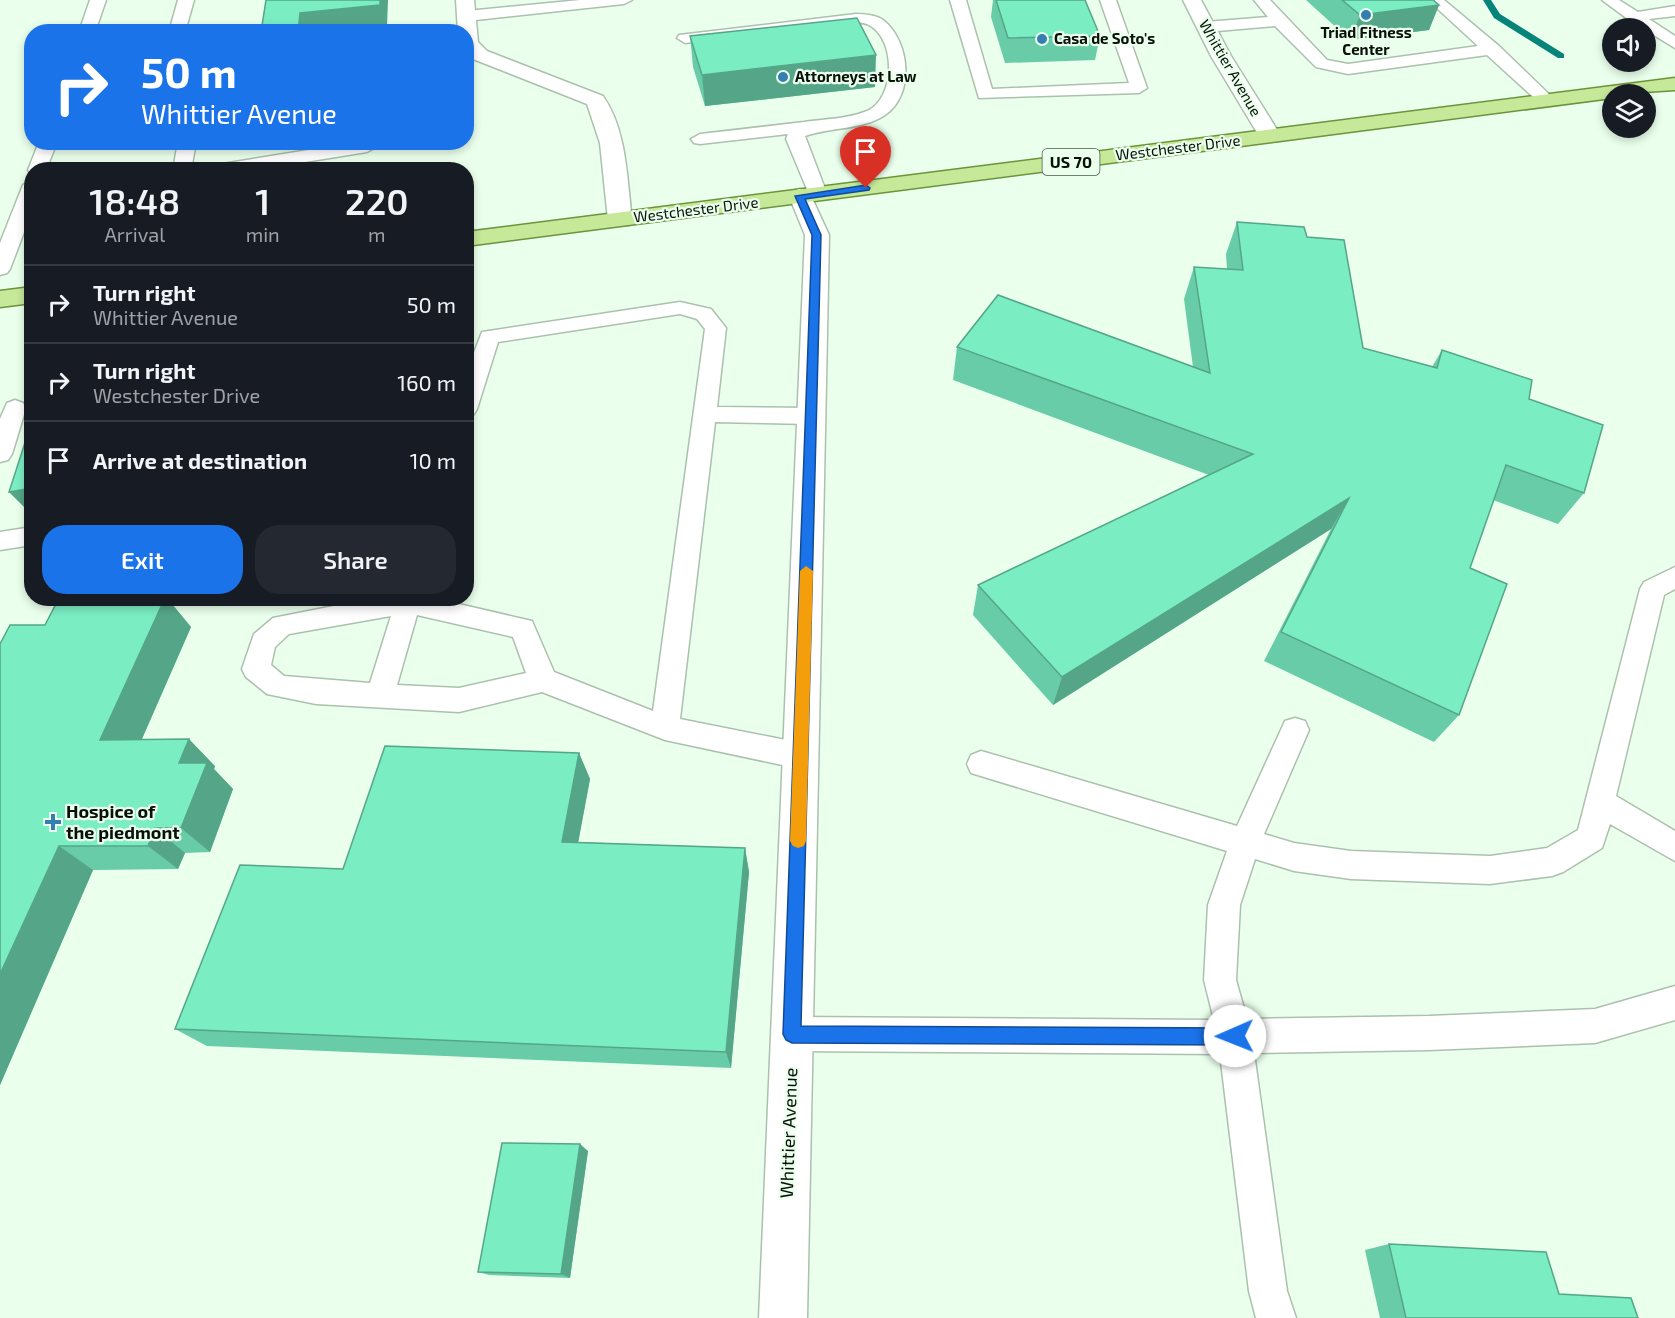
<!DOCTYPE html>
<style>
body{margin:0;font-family:"Exo 2",sans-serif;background:#242831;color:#f1f3f6;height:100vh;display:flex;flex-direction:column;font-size:22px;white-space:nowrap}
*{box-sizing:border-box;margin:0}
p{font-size:20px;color:#9ea1a6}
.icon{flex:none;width:33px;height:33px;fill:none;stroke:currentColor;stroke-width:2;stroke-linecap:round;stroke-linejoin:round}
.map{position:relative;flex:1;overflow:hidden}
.drawer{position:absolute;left:24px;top:162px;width:450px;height:444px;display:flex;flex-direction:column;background:#171b24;border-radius:24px;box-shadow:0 3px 9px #0003}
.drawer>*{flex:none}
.guide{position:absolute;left:24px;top:24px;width:450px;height:126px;border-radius:24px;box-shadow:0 3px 9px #0003;background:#1a73e8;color:#fff;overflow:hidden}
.buttons{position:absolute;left:1602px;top:18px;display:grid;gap:12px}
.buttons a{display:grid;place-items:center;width:54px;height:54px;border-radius:50%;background:#171b24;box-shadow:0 3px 9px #0003;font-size:30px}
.pin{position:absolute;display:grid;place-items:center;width:51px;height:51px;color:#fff;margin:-62px -26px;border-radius:50% 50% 50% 0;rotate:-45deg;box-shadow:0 0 6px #0007}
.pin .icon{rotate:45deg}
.me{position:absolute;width:66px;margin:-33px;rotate:269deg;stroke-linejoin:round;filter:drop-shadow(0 0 4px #0008)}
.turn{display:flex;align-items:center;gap:21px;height:126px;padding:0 18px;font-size:27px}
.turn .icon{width:78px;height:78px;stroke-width:2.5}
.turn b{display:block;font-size:42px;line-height:51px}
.eta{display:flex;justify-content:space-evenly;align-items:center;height:102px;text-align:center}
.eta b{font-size:36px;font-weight:600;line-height:42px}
.primary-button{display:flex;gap:12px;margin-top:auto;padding:12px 18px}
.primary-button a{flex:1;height:69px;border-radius:24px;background:#1a73e8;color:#fff;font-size:24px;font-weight:600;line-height:69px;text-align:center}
.primary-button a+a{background:#242831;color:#f1f3f6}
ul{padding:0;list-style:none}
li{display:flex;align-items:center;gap:18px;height:78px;padding:0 18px;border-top:2px solid #363941}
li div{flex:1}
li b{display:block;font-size:22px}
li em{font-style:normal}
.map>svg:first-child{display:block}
</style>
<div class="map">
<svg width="1675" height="1318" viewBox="0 0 1675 1318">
<rect width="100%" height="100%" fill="#eaffec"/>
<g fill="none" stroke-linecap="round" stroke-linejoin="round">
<path fill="#07847a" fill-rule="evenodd" d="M 1483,0 L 1491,0 L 1500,14 L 1564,54 L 1564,58 L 1558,58 L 1494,18 Z"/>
<g stroke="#acc0ae" stroke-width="3">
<path id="lane" d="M 90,0 L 106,0 L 95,32 L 79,32 Z
M 178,0 L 194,0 L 185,32 L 169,32 Z
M 580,0 L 632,0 L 624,4 L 467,21 L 459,16 L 467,11 Z
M 950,0 L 966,0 L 992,89 L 1129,83 L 1100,0 L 1116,0 L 1147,88 L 1139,93 L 979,98 Z
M 1254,0 L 1270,0 L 1327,60 L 1348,64 L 1478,46 L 1428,0 L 1444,0 L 1499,46 L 1556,101 L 1554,105 L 1542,105 L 1487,55 L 1348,74 L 1316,67 L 1275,26 L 1206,32 L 1198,27 L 1206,22 L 1268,17 Z
M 1602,0 L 1619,0 L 1638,12 L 1675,6 L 1675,16 L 1649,19 L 1675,36 L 1675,48 L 1629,20 Z
M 856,14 C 865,14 876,15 883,20 C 910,41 915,95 885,115 C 863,130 830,127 805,136 L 827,194 L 825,198 L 811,198 L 809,194 L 786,139 L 788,134 L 700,144 L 694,143 L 691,139 L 700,134 C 735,130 770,126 804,122 C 825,119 847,119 867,111 C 896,98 896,39 869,25 C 861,21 851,23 842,24 L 685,43 L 677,38 L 679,35 Z
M 39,142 L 57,142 L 46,170 L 32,170 L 31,174 L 28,170 Z
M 178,142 L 196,142 L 191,170 L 173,170 Z
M 358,142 L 376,142 L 376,147 L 367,152 L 255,170 L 207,170 L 216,165 Z
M 32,180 L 32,211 L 10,269 L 7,273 L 0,275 L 0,243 L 23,185 Z
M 680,302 L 711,309 L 726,328 L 717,407 L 811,408 L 819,411 L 822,416 L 819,421 L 811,424 L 715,422 L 680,719 L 801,743 L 811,747 L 815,756 L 811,765 L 801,769 L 665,740 L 542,692 L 459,712 L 316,704 L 267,694 L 246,677 L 242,669 L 254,634 L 273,618 L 374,598 L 433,598 L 532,621 L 554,672 L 653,711 L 705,329 L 697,319 L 680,314 L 498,342 L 477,409 L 474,414 L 466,417 L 466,373 L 482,332 ZM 417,615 L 513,637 L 526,673 L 459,688 L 397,685 ZM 391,616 L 370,683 L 284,676 L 271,665 L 275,647 L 289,634 Z
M 15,400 L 23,403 L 26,408 L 12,454 L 8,460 L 0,462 L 0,419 L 7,403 Z
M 32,527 L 32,545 L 0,550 L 0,532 Z
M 1675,567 L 1675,589 L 1664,595 L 1616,796 L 1675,831 L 1675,861 L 1610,824 L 1602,848 L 1563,872 L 1552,876 L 1490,884 L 1351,879 L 1294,871 L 1255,859 L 1240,905 L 1236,980 L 1247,1019 L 1429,1016 L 1595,1009 L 1675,986 L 1675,1020 L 1595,1043 L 1429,1050 L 1254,1053 L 1287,1291 L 1296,1318 L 1256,1318 L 1249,1291 L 1220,1054 L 792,1051 L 780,1046 L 775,1034 L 780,1022 L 792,1017 L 1214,1020 L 1204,980 L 1208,905 L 1227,851 L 971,773 L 967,764 L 971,755 L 981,751 L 1237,826 L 1285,721 L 1295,718 L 1305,721 L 1309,730 L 1264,834 L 1294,843 L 1351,851 L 1490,856 L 1547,848 L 1578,830 L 1640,589 L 1644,582 Z"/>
</g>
<g stroke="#acc0ae" stroke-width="3">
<path id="street" d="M 456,0 L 474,0 L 478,42 L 487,51 L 603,96 C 627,130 627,180 632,220 L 628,225 L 612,225 L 608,220 L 600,143 L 587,104 L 473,59 L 466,52 L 466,32 L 458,32 Z
M 1183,0 L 1201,0 L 1231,56 L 1281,136 L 1278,141 L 1262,141 L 1211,56 Z
M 800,189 L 808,191 L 811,196 L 829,235 L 807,1318 L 759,1318 L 805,235 L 789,196 L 792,191 Z"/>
</g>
<g stroke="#6b933b" stroke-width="3">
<path id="primary" d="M 1675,78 L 1675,90 L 1612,94 L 1612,98 L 466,246 L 466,232 Z
M 32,287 L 32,303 L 0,307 L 0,291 Z"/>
</g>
<use href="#lane" fill="#fff" fill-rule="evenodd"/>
<use href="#street" fill="#fff" fill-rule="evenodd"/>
<use href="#primary" fill="#c6e999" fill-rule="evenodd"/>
</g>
<path fill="#69cca8" d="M 993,0 L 1085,0 L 1100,36 L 1095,60 L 1005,63 L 991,17 Z
M 1306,0 L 1433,0 L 1439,5 L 1429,30 L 1350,40 Z
M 690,36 L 875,87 L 705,106 L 693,67 Z
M 1237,222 L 1307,237 L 1363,348 L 1432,367 L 1442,350 L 1529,399 L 1584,493 L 1558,524 L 1493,500 L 1470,568 L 1459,715 L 1434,742 L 1264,661 L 1331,529 L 1053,705 L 973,615 L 978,585 L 1209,475 L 953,380 L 957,347 L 1193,367 L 1184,299 L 1194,267 L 1227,269 L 1226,254 Z
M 59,598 L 167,598 L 191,627 L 142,739 L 215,766 L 214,769 L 233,789 L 210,852 L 185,853 L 178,869 L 93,870 L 0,1085 L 45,625 Z
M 579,753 L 590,779 L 578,842 L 745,848 L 749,872 L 731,1068 L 207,1046 L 175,1029 L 343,869 Z
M 588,1151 L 570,1278 L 489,1275 L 478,1272 Z
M 1389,1244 L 1559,1294 L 1638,1318 L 1380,1318 L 1365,1250 Z"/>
<path fill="#55a688" d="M 380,0 L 388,0 L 387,26 L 338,32 L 298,32 L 300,13 Z
M 1439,5 L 1429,30 L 1350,40 L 1360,15 Z
M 876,55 L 875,87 L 705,106 L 702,75 Z
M 218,142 L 240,142 L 219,145 Z
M 32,488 L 32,515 L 9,492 Z
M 1349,498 L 1331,529 L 1053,705 L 1062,677 Z
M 165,598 L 167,598 L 191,627 L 130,766 L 100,740 Z
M 189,739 L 215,766 L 214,769 L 233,789 L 210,852 L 181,828 L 179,763 Z
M 579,753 L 590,779 L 574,865 L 562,842 Z
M 155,828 L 185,853 L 178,869 L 148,846 Z
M 59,846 L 93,870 L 0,1085 L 0,974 Z
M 745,848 L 749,872 L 731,1068 L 726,1052 Z
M 580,1144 L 588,1151 L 570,1278 L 561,1274 Z"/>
<path fill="#7aedc3" stroke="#55a688" stroke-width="1.5" d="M 266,0 L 380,0 L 380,5 L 300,13 L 298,32 L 261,32 Z
M 996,0 L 1085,0 L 1100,36 L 1008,38 Z
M 1342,0 L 1433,0 L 1439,5 L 1360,15 Z
M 857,18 L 876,55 L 702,75 L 690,36 Z
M 1237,222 L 1304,227 L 1307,237 L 1344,240 L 1363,348 L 1437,368 L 1442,350 L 1532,380 L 1529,399 L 1603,425 L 1584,493 L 1506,465 L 1470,568 L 1507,584 L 1459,715 L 1281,632 L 1349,498 L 1062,677 L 978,585 L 1253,454 L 957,347 L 998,295 L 1210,373 L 1194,267 L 1243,270 Z
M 32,421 L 32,488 L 9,492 Z
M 59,598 L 165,598 L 100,740 L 189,739 L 179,763 L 207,763 L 181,828 L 155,828 L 148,846 L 59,846 L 0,974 L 0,644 L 10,625 L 45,625 Z
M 385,746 L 579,753 L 562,842 L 745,848 L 726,1052 L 175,1029 L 240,865 L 343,869 Z
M 502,1143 L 580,1144 L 561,1274 L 478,1272 Z
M 1389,1244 L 1546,1252 L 1559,1294 L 1631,1298 L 1638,1318 L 1406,1318 Z"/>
<path fill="#1a73e8" stroke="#114b97" stroke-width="1.5" d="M 866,185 L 870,188 L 869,190 L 805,199 L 821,235 L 801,1026 L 1235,1028 L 1241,1030 L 1244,1036 L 1241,1042 L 1235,1045 L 792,1043 L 786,1040 L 783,1034 L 812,235 L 795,196 Z"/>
<path fill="#f59e0b" d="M 806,566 L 813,571 L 806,841 L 804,846 L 798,848 L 793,846 L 790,841 L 800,571 Z"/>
<g fill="#357eb2" stroke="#eaffec" stroke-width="2">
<circle cx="1366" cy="15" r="6"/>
<circle cx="1042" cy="39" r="6"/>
<circle cx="783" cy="77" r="6"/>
<path d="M50 813h6v6h6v6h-6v6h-6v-6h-6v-6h6z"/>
</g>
<g text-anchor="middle" stroke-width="4.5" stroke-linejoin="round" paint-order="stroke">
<g font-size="15" font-weight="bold" fill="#09100a" stroke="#eaffec" text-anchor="start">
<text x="1366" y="38" text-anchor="middle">Triad Fitness<tspan x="1366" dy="17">Center</tspan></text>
<text x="1054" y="44">Casa de Soto's</text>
<text x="795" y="82">Attorneys at Law</text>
</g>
<g font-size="15" fill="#09100a" stroke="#eaffec">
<text transform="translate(1230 68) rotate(60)" y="5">Whittier Avenue</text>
<text transform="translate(1178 148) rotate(-7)" y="5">Westchester Drive</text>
<text transform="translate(696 210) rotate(-7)" y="5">Westchester Drive</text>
</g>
<rect fill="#eaffec" stroke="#4c584e" stroke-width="1.5" x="1042.5" y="149" width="57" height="26" rx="4.5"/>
<g font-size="16" font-weight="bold" fill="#09100a">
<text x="1071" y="168">US 70</text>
</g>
<g font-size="18" font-weight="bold" fill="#09100a" stroke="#eaffec" text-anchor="start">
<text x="66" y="818">Hospice of<tspan x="66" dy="21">the piedmont</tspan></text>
</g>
<g font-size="18" fill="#09100a" stroke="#eaffec">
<text transform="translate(789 1133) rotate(-88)" y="6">Whittier Avenue</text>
</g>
</g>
</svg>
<div class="buttons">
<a><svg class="icon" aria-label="sound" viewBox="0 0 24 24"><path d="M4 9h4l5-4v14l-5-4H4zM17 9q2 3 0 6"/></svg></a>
<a><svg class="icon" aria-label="layers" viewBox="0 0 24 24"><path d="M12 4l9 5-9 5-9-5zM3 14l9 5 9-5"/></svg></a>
</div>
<div class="pin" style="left:866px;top:188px;background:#d93025"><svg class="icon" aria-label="arrive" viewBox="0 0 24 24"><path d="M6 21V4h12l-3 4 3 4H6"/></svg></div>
<svg class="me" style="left:1235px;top:1036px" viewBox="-20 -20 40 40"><circle r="19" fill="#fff"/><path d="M0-13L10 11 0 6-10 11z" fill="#1a73e8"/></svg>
<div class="guide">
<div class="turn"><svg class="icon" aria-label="right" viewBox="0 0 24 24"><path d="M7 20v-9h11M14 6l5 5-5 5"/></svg><div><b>50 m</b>Whittier Avenue</div></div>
</div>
<section class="drawer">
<div class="eta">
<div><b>18:48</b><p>Arrival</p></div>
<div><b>1</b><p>min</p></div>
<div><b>220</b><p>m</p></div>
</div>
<ul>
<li><svg class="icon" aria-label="right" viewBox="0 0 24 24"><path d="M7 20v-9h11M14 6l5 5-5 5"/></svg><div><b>Turn right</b><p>Whittier Avenue</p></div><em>50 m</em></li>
<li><svg class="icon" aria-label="right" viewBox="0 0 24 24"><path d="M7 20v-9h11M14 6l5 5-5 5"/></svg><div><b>Turn right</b><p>Westchester Drive</p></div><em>160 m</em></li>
<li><svg class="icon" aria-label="arrive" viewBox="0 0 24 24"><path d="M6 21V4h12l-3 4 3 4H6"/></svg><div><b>Arrive at destination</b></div><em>10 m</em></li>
</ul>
<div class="primary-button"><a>Exit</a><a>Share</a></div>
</section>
</div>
